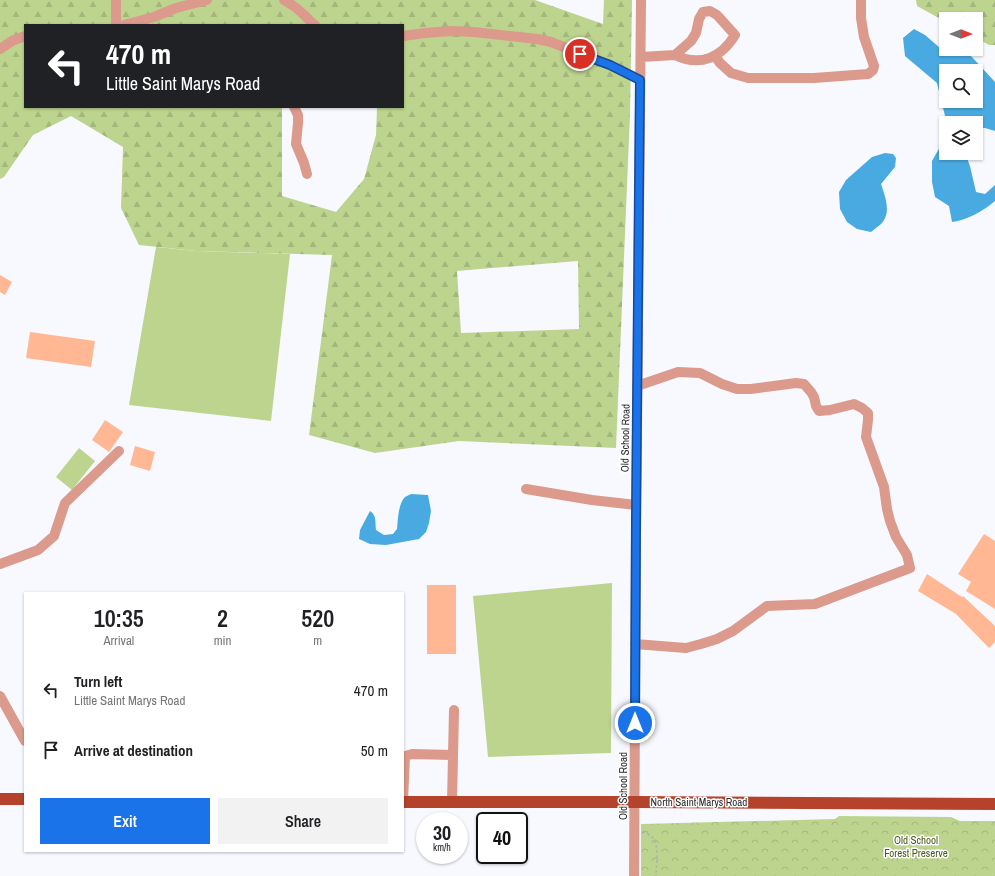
<!DOCTYPE html>
<style>
body{margin:0;font-family:"Archivo Narrow",sans-serif;background:#f2f2f2;color:#202124;height:100vh;display:flex;flex-direction:column;font-size:15px;white-space:nowrap}
*{box-sizing:border-box;margin:0}
p{font-size:13px;color:#757577}
.icon{flex:none;width:22px;height:22px;fill:none;stroke:currentColor;stroke-width:2;stroke-linecap:round;stroke-linejoin:round}
.map{position:relative;flex:1;overflow:hidden}
.drawer{position:absolute;left:24px;top:592px;width:380px;height:260px;display:flex;flex-direction:column;background:#fff;border-radius:0px;box-shadow:0 1px 3px #0004}
.drawer>*{flex:none}
.banner{position:absolute;left:24px;top:24px;width:380px;height:84px;border-radius:0px;box-shadow:0 1px 3px #0004;background:#202124;color:#fff;overflow:hidden}
.needle{width:26px;rotate:90deg}
.controls{position:absolute;left:939px;top:12px;display:grid;gap:8px}
.controls a{display:grid;place-items:center;width:44px;height:44px;border-radius:0px;background:#fff;box-shadow:0 1px 3px #0004;font-size:20px}
.speed{position:absolute;left:416px;top:812px;display:flex;gap:8px;font-size:20px;font-weight:700;text-align:center}
.speed>*{display:grid;place-content:center;width:52px;height:52px;border-radius:50%;background:#fff;box-shadow:0 1px 3px #0004;line-height:1}
.speed small{font-size:10px;font-weight:400}
.speed .limit{border:2px solid #111;border-radius:6px;background:#fff;color:#111}
.pin{position:absolute;display:grid;place-items:center;width:34px;height:34px;color:#fff;margin:-17px;border:2px solid #fff;border-radius:50%;box-shadow:0 1px 4px #0007}
.me{position:absolute;width:44px;margin:-22px;rotate:0deg;stroke-linejoin:round;filter:drop-shadow(0 0 3px #0008)}
.turn{display:flex;align-items:center;gap:14px;height:84px;padding:0 16px;font-size:18px}
.turn .icon{width:52px;height:52px;stroke-width:2.5}
.turn b{display:block;font-size:28px;line-height:34px}
.eta{display:flex;justify-content:space-evenly;align-items:center;height:68px;text-align:center}
.eta b{font-size:24px;font-weight:600;line-height:28px}
.action{display:flex;gap:8px;margin-top:auto;padding:8px 16px}
.action a{flex:1;height:46px;border-radius:0px;background:#1a73e8;color:#fff;font-size:16px;font-weight:600;line-height:46px;text-align:center}
.action a+a{background:#f2f2f2;color:#202124}
ul{padding:0;list-style:none}
li{display:flex;align-items:center;gap:12px;height:60px;padding:0 16px}
li div{flex:1}
li b{display:block;font-size:15px}
li em{font-style:normal}
.map>svg:first-child{display:block}
</style>
<div class="map">
<svg width="995" height="876" viewBox="0 0 995 876">
<defs>
<pattern id="forest-firs" width="22" height="20" patternUnits="userSpaceOnUse"><rect width="22" height="20" fill="#bdd48e"/><path d="M5 1l3.5 6h-7zM16 11l3.5 6h-7z" fill="#a3b67b"/></pattern>
<pattern id="park-crowns" width="20" height="18" patternUnits="userSpaceOnUse"><rect width="20" height="18" fill="#bdd48e"/><path d="M2 6a3 3 0 1 1 6 0M12 15a3 3 0 1 1 6 0" fill="none" stroke="#a3b67b"/></pattern>
</defs>
<rect width="100%" height="100%" fill="#f7f9ff"/>
<path fill="#bdd48e" d="M 156,247 L 196,251 L 290,254 L 271,421 L 129,405 Z
M 79,448 L 95,461 L 72,490 L 56,477 Z
M 612,583 L 611,753 L 488,757 L 473,596 Z"/>
<path fill="url(#forest-firs)" fill-rule="evenodd" d="M 0,0 L 535,0 L 603,24 L 604,0 L 632,0 L 630,114 L 616,448 L 459,441 L 375,453 L 309,435 L 332,255 L 196,251 L 139,245 L 121,208 L 123,147 L 71,116 L 33,135 L 4,177 L 0,179 ZM 25,25 L 403,25 L 403,107 L 377,107 L 376,135 L 364,179 L 336,212 L 282,196 L 282,107 L 25,107 ZM 578,261 L 579,329 L 461,333 L 457,271 Z
M 916,0 L 995,0 L 995,45 L 989,45 L 976,38 L 976,19 L 946,19 L 946,22 L 917,6 Z"/>
<path fill="url(#park-crowns)" d="M 839,816 L 951,817 L 960,821 L 995,821 L 995,876 L 641,876 L 641,824 L 835,819 Z"/>
<path fill="#48aae0" fill-rule="evenodd" d="M 914,29 L 925,35 L 940,48 L 946,48 L 946,49 L 959,49 L 972,57 L 995,82 L 995,131 L 985,128 L 976,128 L 976,123 L 946,123 L 946,153 L 965,153 L 970,166 L 976,192 L 985,194 L 995,185 L 995,201 C 983,211 968,220 952,222 L 949,206 L 935,197 L 932,182 L 932,161 L 941,145 L 946,120 L 937,83 L 905,56 L 903,38 ZM 946,71 L 976,71 L 976,101 L 946,101 Z
M 885,153 L 893,154 L 896,158 L 895,167 L 881,184 C 885,196 892,213 881,224 C 878,227 874,229 871,232 L 857,229 L 847,222 L 840,209 L 839,192 L 846,180 L 872,157 Z
M 411,494 L 428,495 L 431,511 L 429,523 L 426,532 L 419,539 L 386,545 L 370,544 L 359,539 L 360,530 L 370,511 C 377,515 375,523 376,530 L 384,535 L 393,534 L 397,529 C 398,520 398,504 405,497 C 407,496 409,495 411,494 Z"/>
<path fill="#ffb893" d="M 0,275 L 12,282 L 5,295 L 0,292 Z
M 30,332 L 95,341 L 91,367 L 26,358 Z
M 105,420 L 123,432 L 109,452 L 92,440 Z
M 135,446 L 155,452 L 150,471 L 130,465 Z
M 984,534 L 995,541 L 995,609 L 966,591 L 971,582 L 958,574 Z
M 927,574 L 962,597 L 963,596 L 995,626 L 995,642 L 989,648 L 956,614 L 918,591 Z
M 427,585 L 456,585 L 456,654 L 427,654 Z"/>
<g fill="none" stroke-linecap="round" stroke-linejoin="round">
<path stroke="#abadb2" stroke-width="1.5" stroke-dasharray="2 3" stroke-linecap="butt" d="M 643,832 C 646,833 650,835 652,837 C 660,845 656,866 656,876"/>
<path stroke="#db9a8b" stroke-width="10" d="M 284,0 C 291,4 297,8 303,14 C 307,17 310,22 315,25
M 116,25 L 116,0
M 124,25 L 154,17 L 176,8 L 207,0
M 403,36 L 425,33 L 452,31 L 474,32 L 537,39 L 551,42 L 610,65 L 640,80
M 0,49 L 12,41 L 25,36
M 715,56 L 720,63 L 731,73 L 748,78 L 814,78 L 868,74 L 873,70 L 874,66 L 864,37 L 861,18 L 861,0
M 641,57 L 675,55 L 691,41 L 696,33 L 699,19 L 703,12 L 710,11 L 717,15 L 735,35 C 721,58 700,67 675,55
M 294,107 L 298,115 L 298,123 L 296,144 L 304,163 L 307,174
M 526,489 L 592,500 L 636,505
M 0,564 L 38,550 L 54,536 L 65,503 L 119,451
M 635,644 L 686,648 L 701,644 L 717,639 L 733,631 L 767,606 L 815,604 L 910,568 L 907,555 L 896,537 L 890,521 L 887,509 L 884,487 L 866,437 L 868,420 L 868,413 L 862,408 L 854,404 L 830,410 L 819,411 L 816,406 L 814,397 L 811,392 L 804,384 L 796,383 L 751,389 L 737,389 L 722,384 L 700,373 L 678,372 L 637,386
M 0,696 L 25,741
M 403,802 L 405,756 L 412,754 L 453,755
M 452,802 L 454,710
M 634,876 L 636,536 L 641,0"/>
<path stroke="#b5422a" stroke-width="12" d="M 0,799 L 25,799
M 403,802 L 635,802 L 995,804"/>
</g>
<g fill="none" stroke-linecap="round" stroke-linejoin="round">
<g stroke="#114b97" stroke-width="10">
<path id="route" d="M 580,54 L 610,65 L 640,80 L 636,521 L 635,723"/>
</g>
<use href="#route" stroke="#1a73e8" stroke-width="7"/>
</g>
<g text-anchor="middle" stroke-width="3" stroke-linejoin="round" paint-order="stroke">
<g font-size="11" fill="#2a2b2e" stroke="#fff">
<text transform="translate(625 438) rotate(-89)" y="4">Old School Road</text>
<text transform="translate(623 786) rotate(-90)" y="4">Old School Road</text>
<text x="699" y="806">North Saint Marys Road</text>
</g>
<g font-size="11" fill="#495b1c" stroke="#fff">
<text x="916" y="844">Old School<tspan x="916" dy="13">Forest Preserve</tspan></text>
</g>
</g>
</svg>
<div class="controls">
<a><svg class="needle" viewBox="-14 -14 28 28"><path d="M0-13l5 13h-10z" fill="#e53935"/><path d="M0 13l5-13h-10z" fill="#757577"/></svg></a>
<a><svg class="icon" aria-label="search" viewBox="0 0 24 24"><circle cx="10" cy="10" r="6"/><path d="M15 15l6 6"/></svg></a>
<a><svg class="icon" aria-label="layers" viewBox="0 0 24 24"><path d="M12 4l9 5-9 5-9-5zM3 14l9 5 9-5"/></svg></a>
</div>
<div class="speed"><div>30<small>km/h</small></div><div class="limit">40</div></div>
<div class="pin" style="left:580px;top:54px;background:#d93025"><svg class="icon" aria-label="arrive" viewBox="0 0 24 24"><path d="M6 21V4h12l-3 4 3 4H6"/></svg></div>
<svg class="me" style="left:635px;top:723px" viewBox="-20 -20 40 40"><circle r="17" fill="#1a73e8" stroke="#fff" stroke-width="3"/><path d="M0-11L8 9 0 5-8 9z" fill="#fff"/></svg>
<div class="banner">
<div class="turn"><svg class="icon" aria-label="left" viewBox="0 0 24 24"><path d="M17 20v-9H6M10 6l-5 5 5 5"/></svg><div><b>470 m</b>Little Saint Marys Road</div></div>
</div>
<section class="drawer">
<div class="eta">
<div><b>10:35</b><p>Arrival</p></div>
<div><b>2</b><p>min</p></div>
<div><b>520</b><p>m</p></div>
</div>
<ul>
<li><svg class="icon" aria-label="left" viewBox="0 0 24 24"><path d="M17 20v-9H6M10 6l-5 5 5 5"/></svg><div><b>Turn left</b><p>Little Saint Marys Road</p></div><em>470 m</em></li>
<li><svg class="icon" aria-label="arrive" viewBox="0 0 24 24"><path d="M6 21V4h12l-3 4 3 4H6"/></svg><div><b>Arrive at destination</b></div><em>50 m</em></li>
</ul>
<div class="action"><a>Exit</a><a>Share</a></div>
</section>
</div>
